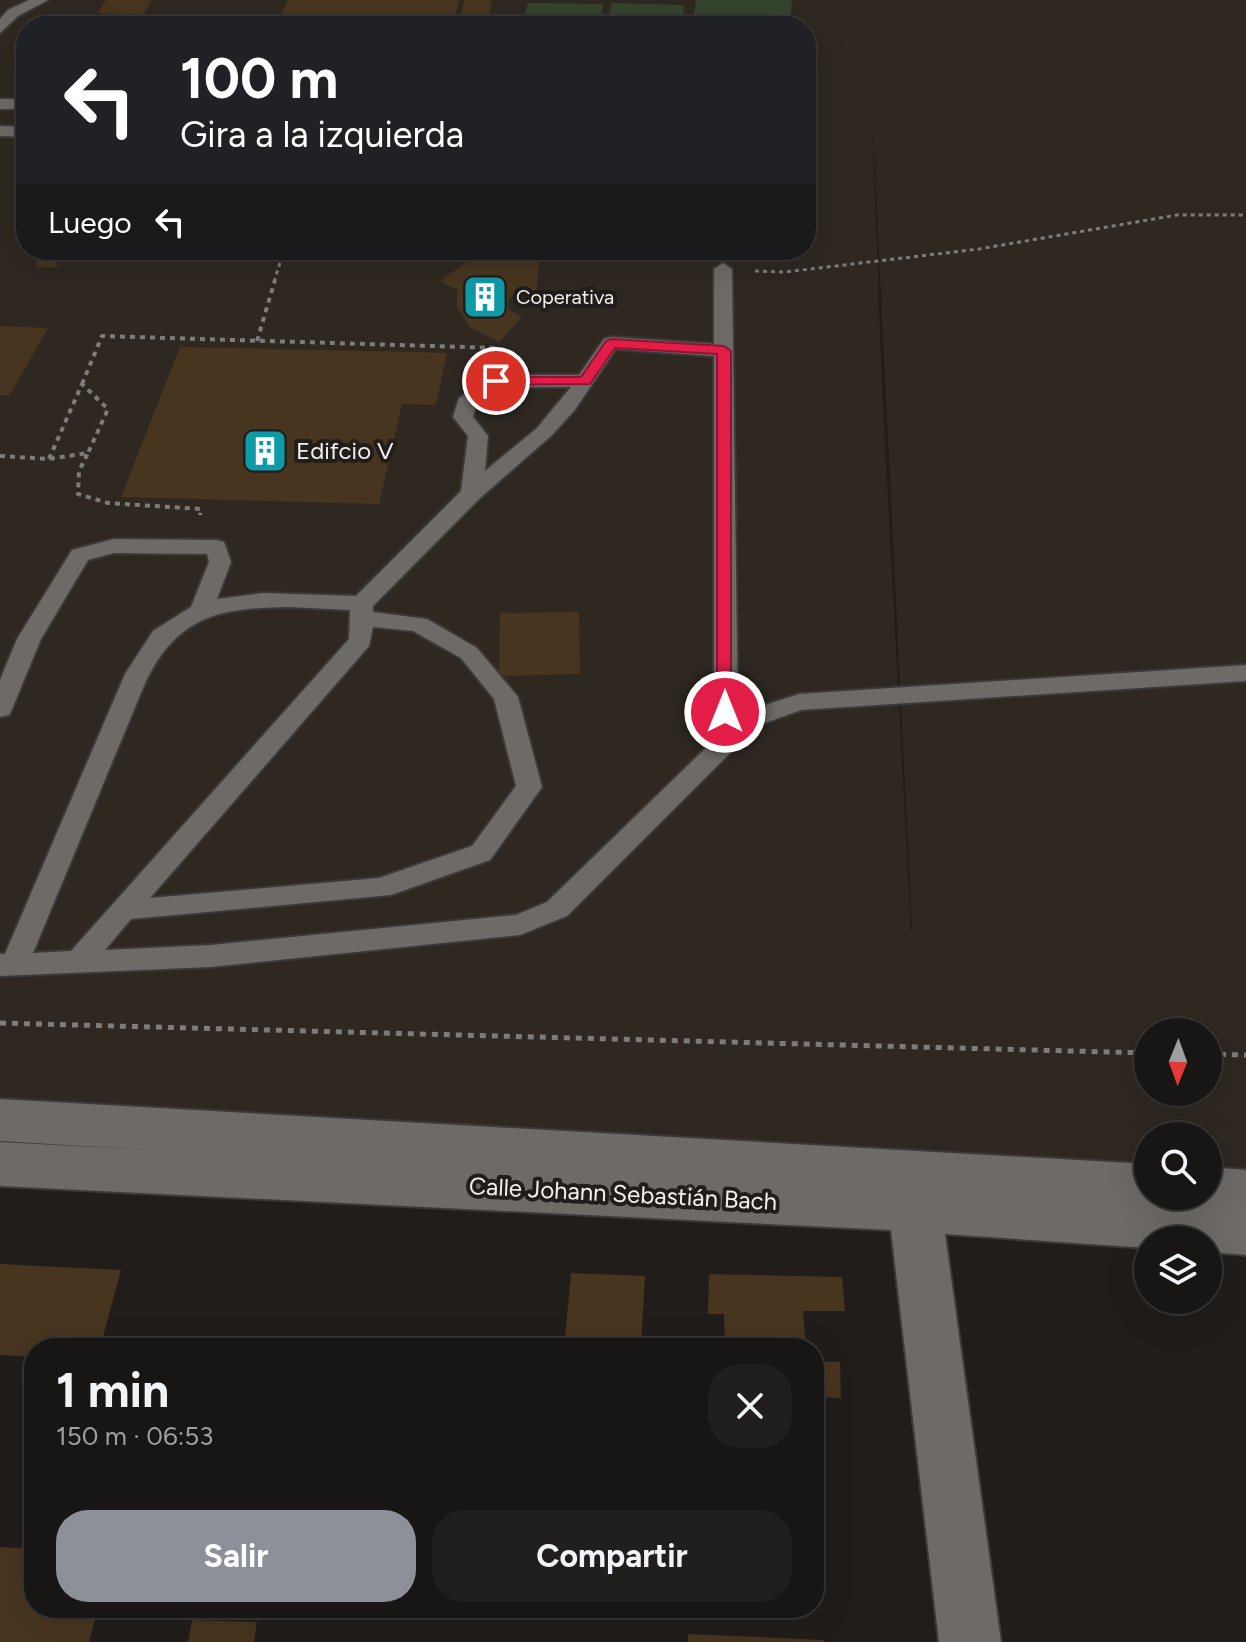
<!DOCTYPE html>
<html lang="es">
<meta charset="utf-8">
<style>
body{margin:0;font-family:Figtree,sans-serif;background:#211f1d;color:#f1f3f6;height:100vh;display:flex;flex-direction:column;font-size:30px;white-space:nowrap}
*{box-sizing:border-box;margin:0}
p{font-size:26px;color:#9f9fa0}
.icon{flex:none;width:44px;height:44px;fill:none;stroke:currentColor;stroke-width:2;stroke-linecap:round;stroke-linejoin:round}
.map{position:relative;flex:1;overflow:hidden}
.details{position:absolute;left:24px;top:1338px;width:800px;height:280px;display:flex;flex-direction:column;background:#181614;border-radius:32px;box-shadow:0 8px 32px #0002,0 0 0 2px #363534}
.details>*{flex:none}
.banner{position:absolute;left:16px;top:16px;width:800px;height:244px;border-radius:32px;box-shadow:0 8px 32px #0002,0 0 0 2px #363534;background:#202124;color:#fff;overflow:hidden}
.needle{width:52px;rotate:181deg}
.tools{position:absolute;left:1134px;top:1018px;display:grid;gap:16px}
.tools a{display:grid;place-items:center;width:88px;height:88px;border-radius:50%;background:#181614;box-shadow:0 8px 32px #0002,0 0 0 2px #363534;font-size:40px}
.pin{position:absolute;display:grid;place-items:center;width:68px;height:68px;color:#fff;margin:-34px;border:4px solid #fff;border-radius:50%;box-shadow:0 2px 8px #0007}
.me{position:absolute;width:88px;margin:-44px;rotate:0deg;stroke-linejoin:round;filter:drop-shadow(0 0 6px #0008)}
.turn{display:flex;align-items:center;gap:28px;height:168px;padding:0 32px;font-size:36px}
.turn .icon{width:104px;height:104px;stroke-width:2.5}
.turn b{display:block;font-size:56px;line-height:68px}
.then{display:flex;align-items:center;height:76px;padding:0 32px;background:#0003;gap:16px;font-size:30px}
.round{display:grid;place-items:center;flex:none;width:84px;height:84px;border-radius:32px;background:#211f1d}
.summary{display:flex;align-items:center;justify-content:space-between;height:136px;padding:0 32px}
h1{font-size:48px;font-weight:700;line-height:60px}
.button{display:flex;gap:16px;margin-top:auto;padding:16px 32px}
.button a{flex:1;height:92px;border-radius:32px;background:#8c9099;color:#fff;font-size:32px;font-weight:700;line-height:92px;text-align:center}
.button a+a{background:#211f1d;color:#f1f3f6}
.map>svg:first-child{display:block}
</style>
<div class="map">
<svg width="1246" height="1642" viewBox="0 0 1246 1642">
<rect width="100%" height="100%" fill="#201d1a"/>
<path fill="#2e2821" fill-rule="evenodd" d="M 0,0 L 1246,0 L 1246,1191 L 1208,1189 L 1208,1136 L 1148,1136 L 1148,1185 L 0,1120 ZM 26,26 L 806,26 L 806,250 L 26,250 ZM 872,111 L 912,930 L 911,930 L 882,387 ZM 1148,1032 L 1208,1032 L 1208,1092 L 1148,1092 Z"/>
<path fill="#35442e" d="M 696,0 L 792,0 L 790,26 L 692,26 Z
M 528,3 L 603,4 L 600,26 L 522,26 Z
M 612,3 L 684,5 L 682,26 L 607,26 Z"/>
<path fill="#47351f" d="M 106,0 L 152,0 L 144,14 L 98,13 Z
M 288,0 L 460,0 L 451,26 L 275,26 Z
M 464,0 L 492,0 L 489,18 L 460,17 Z
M 38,250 L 58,251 L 57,267 L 36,267 Z
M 504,253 L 540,254 L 536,295 L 517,294 L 508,300 L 509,310 L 522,317 L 499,342 L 471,328 L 457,308 L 457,290 L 440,281 L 468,261 Z
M 0,326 L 48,328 L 10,395 L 0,395 Z
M 180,347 L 414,352 L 447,353 L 436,405 L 402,404 L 379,504 L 121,497 Z
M 579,612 L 580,674 L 499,676 L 500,613 Z
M 0,1264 L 121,1270 L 100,1348 L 34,1348 L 34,1357 L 0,1355 Z
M 571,1273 L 645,1276 L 641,1348 L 564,1348 Z
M 709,1274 L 842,1277 L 845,1311 L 803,1311 L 806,1348 L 725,1348 L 724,1314 L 708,1314 Z
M 814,1361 L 840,1362 L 841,1398 L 814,1397 Z
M 0,1547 L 34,1549 L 34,1608 L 98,1608 L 89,1642 L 0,1642 Z
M 192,1620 L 257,1622 L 254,1642 L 188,1642 Z
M 688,1634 L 824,1640 L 824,1642 L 688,1642 Z"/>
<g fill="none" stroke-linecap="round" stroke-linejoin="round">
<g stroke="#3c3a39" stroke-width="4">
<path id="lane" d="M 29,0 L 48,0 L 18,16 L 0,33 L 0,19 L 8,10 Z
M 0,99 L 26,99 L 26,109 L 0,109 Z
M 0,126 L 26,127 L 26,137 L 0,136 Z
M 723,263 L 732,269 L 738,719 L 747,711 L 799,694 L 1246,665 L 1246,681 L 801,710 L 765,723 L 735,748 L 567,916 L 520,935 L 211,967 L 0,976 L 0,954 L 5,954 L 125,674 L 153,631 L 191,607 L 209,562 L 207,554 L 114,553 L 88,560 L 41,639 L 12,709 L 9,715 L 0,717 L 0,680 L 17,639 L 72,550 L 114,539 L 216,540 L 224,542 L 231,562 L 217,599 L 263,593 L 356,596 L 461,491 L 468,436 L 453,417 L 459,398 L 496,375 L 579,375 L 604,339 L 611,337 L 714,344 L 714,269 ZM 616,349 L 714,356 L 714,740 L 547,902 L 516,915 L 211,945 L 105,950 L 131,919 L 391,895 L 490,860 L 542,787 L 518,697 L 477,648 L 427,619 L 373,612 L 373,606 L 480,498 L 551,436 L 574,411 ZM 501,387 L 571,387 L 537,428 L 485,471 L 488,436 L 473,417 L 476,405 ZM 289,607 L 350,610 L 349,639 L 71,951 L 33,953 L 143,688 C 175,617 216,608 289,607 ZM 373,627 L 413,631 L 461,658 L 494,699 L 516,786 L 472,846 L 379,878 L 150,898 L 369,646 Z"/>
</g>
<g stroke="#3c3a39" stroke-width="4">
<path id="street" d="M 0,1099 L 1148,1164 L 1148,1196 L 1169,1196 L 1162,1203 L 1191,1205 L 1185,1196 L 1208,1196 L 1208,1167 L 1246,1170 L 1246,1255 L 1208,1252 L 1208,1240 L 1148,1240 L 1148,1248 L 945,1234 L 1001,1642 L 939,1642 L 891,1230 L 0,1186 L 0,1142 L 149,1150 L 0,1141 Z"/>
</g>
<path stroke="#7e7c79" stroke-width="3" stroke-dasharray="4 4" stroke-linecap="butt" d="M 755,271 L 785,272 L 979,249 L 1177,215 L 1246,215
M 274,282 L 284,250"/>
<path stroke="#7e7c79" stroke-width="4" stroke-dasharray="5 5" stroke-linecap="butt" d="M 257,341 L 275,280
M 82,384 L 102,336 L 497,348
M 0,456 L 49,459 L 88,453 L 79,471 L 78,494 L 108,503 L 201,509 L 200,515
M 49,459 L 82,384 L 108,409 L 88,453"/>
<path stroke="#7e7c79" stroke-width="5" stroke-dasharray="6 6" stroke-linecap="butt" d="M 0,1023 L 1148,1053
M 1208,1054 L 1246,1055"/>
<use href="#lane" fill="#6e6b67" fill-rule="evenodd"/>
<use href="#street" fill="#6e6b67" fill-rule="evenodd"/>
</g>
<path fill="#e11d48" stroke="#92132f" stroke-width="2" d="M 611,339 L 724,346 L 731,351 L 731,716 L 725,717 L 717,712 L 717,354 L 615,348 L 590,384 L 496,385 L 489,381 L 496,377 L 581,377 L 606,341 Z"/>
<defs>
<g id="building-square" transform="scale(2.3)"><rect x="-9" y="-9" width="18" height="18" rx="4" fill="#0f9aa8" stroke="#201d1a"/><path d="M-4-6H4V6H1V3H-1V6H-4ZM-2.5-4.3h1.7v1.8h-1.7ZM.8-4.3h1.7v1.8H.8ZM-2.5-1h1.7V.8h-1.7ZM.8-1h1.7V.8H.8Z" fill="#fff"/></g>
</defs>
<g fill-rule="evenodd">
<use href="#building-square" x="485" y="297"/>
<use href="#building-square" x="265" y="451"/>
</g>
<g text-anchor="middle" stroke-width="8" stroke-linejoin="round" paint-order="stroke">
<g font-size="20" fill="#f3f1ef" stroke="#201d1a" text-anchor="start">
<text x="516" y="304">Coperativa</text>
</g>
<g font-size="24" fill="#f3f1ef" stroke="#201d1a" text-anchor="start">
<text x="296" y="459">Edifcio V</text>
</g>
<g font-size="24" fill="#f3f1ef" stroke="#201d1a">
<text transform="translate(623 1194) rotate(3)" y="8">Calle Johann Sebastián Bach</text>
</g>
</g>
</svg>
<div class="tools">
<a><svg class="needle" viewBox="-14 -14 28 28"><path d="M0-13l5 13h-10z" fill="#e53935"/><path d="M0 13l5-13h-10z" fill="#9f9fa0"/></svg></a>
<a><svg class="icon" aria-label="search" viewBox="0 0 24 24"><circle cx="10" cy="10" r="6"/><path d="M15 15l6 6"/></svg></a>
<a><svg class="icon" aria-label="layers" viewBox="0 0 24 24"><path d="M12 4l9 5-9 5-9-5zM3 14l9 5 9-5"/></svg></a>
</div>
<div class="pin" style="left:496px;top:381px;background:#d93025"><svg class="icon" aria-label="arrive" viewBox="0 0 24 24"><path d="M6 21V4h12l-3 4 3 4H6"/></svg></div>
<svg class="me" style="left:725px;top:712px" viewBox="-20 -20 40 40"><circle r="17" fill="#e11d48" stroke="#fff" stroke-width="3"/><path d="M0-11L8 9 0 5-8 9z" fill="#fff"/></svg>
<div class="banner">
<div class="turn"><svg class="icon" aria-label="left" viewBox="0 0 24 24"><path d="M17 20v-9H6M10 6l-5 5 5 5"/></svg><div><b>100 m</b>Gira a la izquierda</div></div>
<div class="then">Luego<svg class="icon" aria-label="left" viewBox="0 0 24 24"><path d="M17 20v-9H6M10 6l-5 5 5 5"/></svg></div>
</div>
<section class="details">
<div class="summary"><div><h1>1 min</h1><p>150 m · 06:53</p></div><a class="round"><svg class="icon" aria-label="close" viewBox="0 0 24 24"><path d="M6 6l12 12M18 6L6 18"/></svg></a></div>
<div class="button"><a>Salir</a><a>Compartir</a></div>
</section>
</div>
